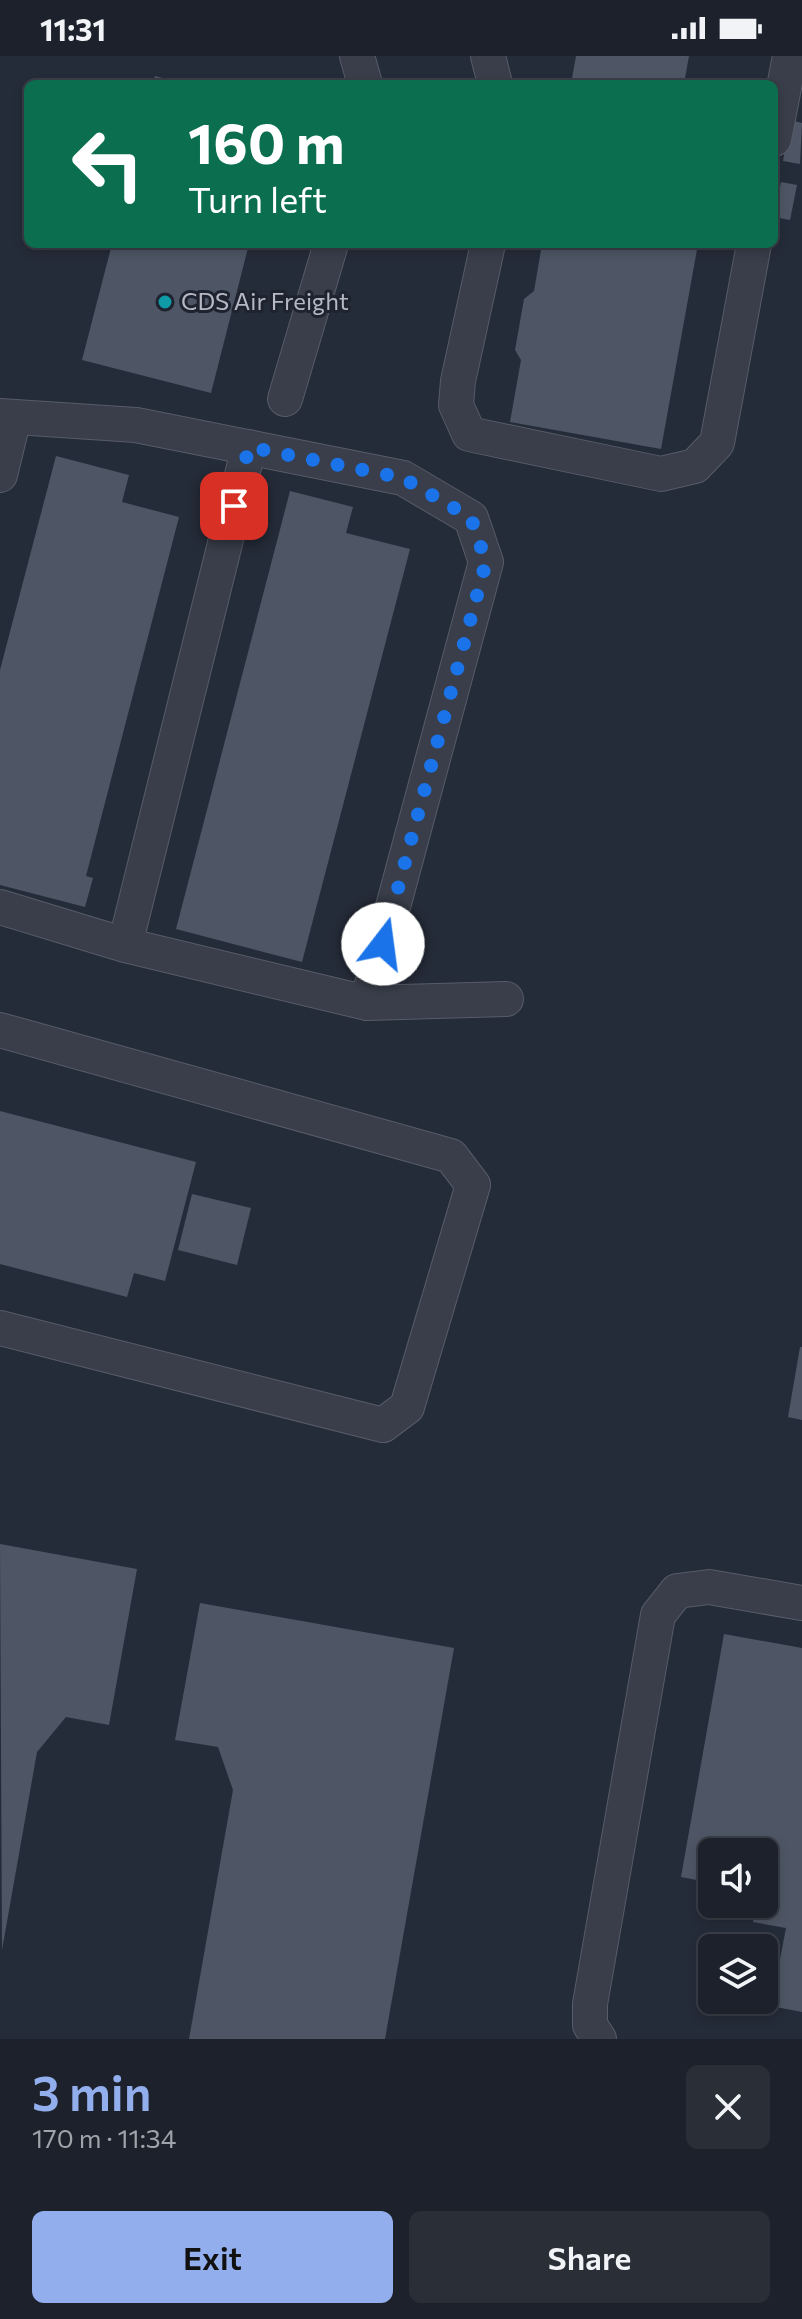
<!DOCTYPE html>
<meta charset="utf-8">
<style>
body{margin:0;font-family:Commissioner,sans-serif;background:#292e37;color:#f1f3f6;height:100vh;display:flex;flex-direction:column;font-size:30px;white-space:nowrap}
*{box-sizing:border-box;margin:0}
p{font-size:26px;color:#a0a3a9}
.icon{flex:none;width:44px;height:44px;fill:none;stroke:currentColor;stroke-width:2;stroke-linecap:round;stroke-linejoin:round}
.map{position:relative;height:1983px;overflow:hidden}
.sheet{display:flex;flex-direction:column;background:#1c212b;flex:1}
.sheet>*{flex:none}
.guide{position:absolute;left:24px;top:24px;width:754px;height:168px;border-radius:12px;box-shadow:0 4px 12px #0003,0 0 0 2px #3a3e47;background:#0b6e4f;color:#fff;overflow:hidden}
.controls{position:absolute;left:698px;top:1782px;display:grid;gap:16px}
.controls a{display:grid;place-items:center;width:80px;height:80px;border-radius:12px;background:#1c212b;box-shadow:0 4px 12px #0003,0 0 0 2px #3a3e47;font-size:40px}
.pin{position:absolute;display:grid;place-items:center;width:68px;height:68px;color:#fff;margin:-34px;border-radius:16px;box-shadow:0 4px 12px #0006}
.me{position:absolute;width:88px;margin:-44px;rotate:15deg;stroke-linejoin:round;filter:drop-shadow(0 0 6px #0008)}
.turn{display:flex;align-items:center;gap:28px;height:168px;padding:0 32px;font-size:36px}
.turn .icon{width:104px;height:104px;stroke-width:2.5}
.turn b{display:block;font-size:56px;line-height:68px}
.round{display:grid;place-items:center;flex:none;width:84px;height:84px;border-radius:12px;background:#292e37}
.headline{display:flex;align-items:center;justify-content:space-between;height:136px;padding:0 32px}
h1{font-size:48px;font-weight:600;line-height:60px;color:#92aeec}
.button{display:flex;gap:16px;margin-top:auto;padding:16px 32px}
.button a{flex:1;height:92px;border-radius:12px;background:#92aeec;color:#111;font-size:32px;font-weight:600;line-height:92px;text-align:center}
.button a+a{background:#292e37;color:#f1f3f6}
.status{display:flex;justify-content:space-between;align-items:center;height:56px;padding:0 40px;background:#1c212b;direction:ltr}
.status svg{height:22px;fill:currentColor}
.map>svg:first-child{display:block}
</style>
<div class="status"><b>11:31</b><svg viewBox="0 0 49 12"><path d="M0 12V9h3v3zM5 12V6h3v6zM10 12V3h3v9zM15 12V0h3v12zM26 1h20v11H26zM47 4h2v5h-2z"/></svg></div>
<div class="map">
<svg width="802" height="1983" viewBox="0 0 802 1983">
<rect width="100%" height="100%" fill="#252c39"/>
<path fill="#4e5665" d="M 576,0 L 689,0 L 684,28 L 571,28 Z
M 155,20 L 181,27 L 181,28 L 153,28 Z
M 790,64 L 802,67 L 800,108 L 783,105 Z
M 781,126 L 797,129 L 790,164 L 774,161 Z
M 112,188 L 249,188 L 211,337 L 82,304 Z
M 542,188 L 698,188 L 661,393 L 510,366 L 521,304 L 515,294 L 524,243 L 534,235 Z
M 56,400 L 129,419 L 122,446 L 179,461 L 86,820 L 93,822 L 85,851 L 0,829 L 0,614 Z
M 290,435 L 353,451 L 346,477 L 410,493 L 302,906 L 176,873 Z
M 0,1055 L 196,1106 L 165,1225 L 134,1217 L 127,1241 L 0,1208 Z
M 192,1138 L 251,1152 L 237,1209 L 178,1194 Z
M 800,1291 L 802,1291 L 802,1364 L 788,1361 Z
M 0,1488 L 137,1513 L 109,1669 L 66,1661 L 37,1696 L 2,1894 Z
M 200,1547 L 454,1592 L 385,1983 L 189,1983 L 233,1734 L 218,1691 L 175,1684 Z
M 724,1578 L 802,1592 L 802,1956 L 771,1950 L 786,1872 L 753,1866 L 756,1848 L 764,1848 L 764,1796 L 712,1796 L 712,1827 L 681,1821 Z"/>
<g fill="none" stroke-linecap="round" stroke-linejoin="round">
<g stroke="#575c68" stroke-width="36">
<path id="minor" d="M 357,0 L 365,28
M 488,0 L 495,28
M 774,83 L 790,0
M 488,188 L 458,325 L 456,349 L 469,378 L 661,418 L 695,410 L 717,387 L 754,188
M 285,343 L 331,188
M 0,360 L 136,369 L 403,422 L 471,462 L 486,506 L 367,947
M 0,419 L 14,361
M 0,851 L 125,889 L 367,947 L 506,943
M 125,889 L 249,391
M 0,974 L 451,1100 L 473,1129 L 407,1351 L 383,1369 L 0,1272
M 599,1983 L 590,1969 L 590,1948 L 658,1559 L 677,1535 L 709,1531 L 802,1547"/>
</g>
<use href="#minor" stroke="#393e4a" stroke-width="34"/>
</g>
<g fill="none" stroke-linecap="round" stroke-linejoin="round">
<path stroke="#1a73e8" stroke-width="14" stroke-dasharray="0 25.2" d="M 234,450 L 249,391 L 403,422 L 471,462 L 486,506 L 383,888"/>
</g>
<circle fill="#0f9aa8" stroke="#1e232f" stroke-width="3" cx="165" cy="246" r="8"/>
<g text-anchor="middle" stroke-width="6" stroke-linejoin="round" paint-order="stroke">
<g font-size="24" fill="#b4b9c5" stroke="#1e232f" text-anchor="start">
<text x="181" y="254">CDS Air Freight</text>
</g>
</g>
</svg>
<div class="controls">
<a><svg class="icon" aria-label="sound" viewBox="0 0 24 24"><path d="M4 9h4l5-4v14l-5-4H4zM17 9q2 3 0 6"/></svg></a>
<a><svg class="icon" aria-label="layers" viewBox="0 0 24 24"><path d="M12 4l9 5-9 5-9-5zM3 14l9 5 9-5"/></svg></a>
</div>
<div class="pin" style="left:234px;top:450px;background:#d93025"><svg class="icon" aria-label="arrive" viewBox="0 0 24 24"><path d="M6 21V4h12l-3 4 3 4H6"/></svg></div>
<svg class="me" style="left:383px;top:888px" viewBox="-20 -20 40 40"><circle r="19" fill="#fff"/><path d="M0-13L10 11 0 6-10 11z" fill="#1a73e8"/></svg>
<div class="guide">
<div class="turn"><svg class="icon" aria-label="left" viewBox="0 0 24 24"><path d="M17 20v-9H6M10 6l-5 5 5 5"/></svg><div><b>160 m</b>Turn left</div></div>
</div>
</div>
<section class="sheet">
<div class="headline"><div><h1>3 min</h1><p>170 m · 11:34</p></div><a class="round"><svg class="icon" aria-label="close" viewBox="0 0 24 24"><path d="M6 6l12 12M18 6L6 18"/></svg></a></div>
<div class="button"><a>Exit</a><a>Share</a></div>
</section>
